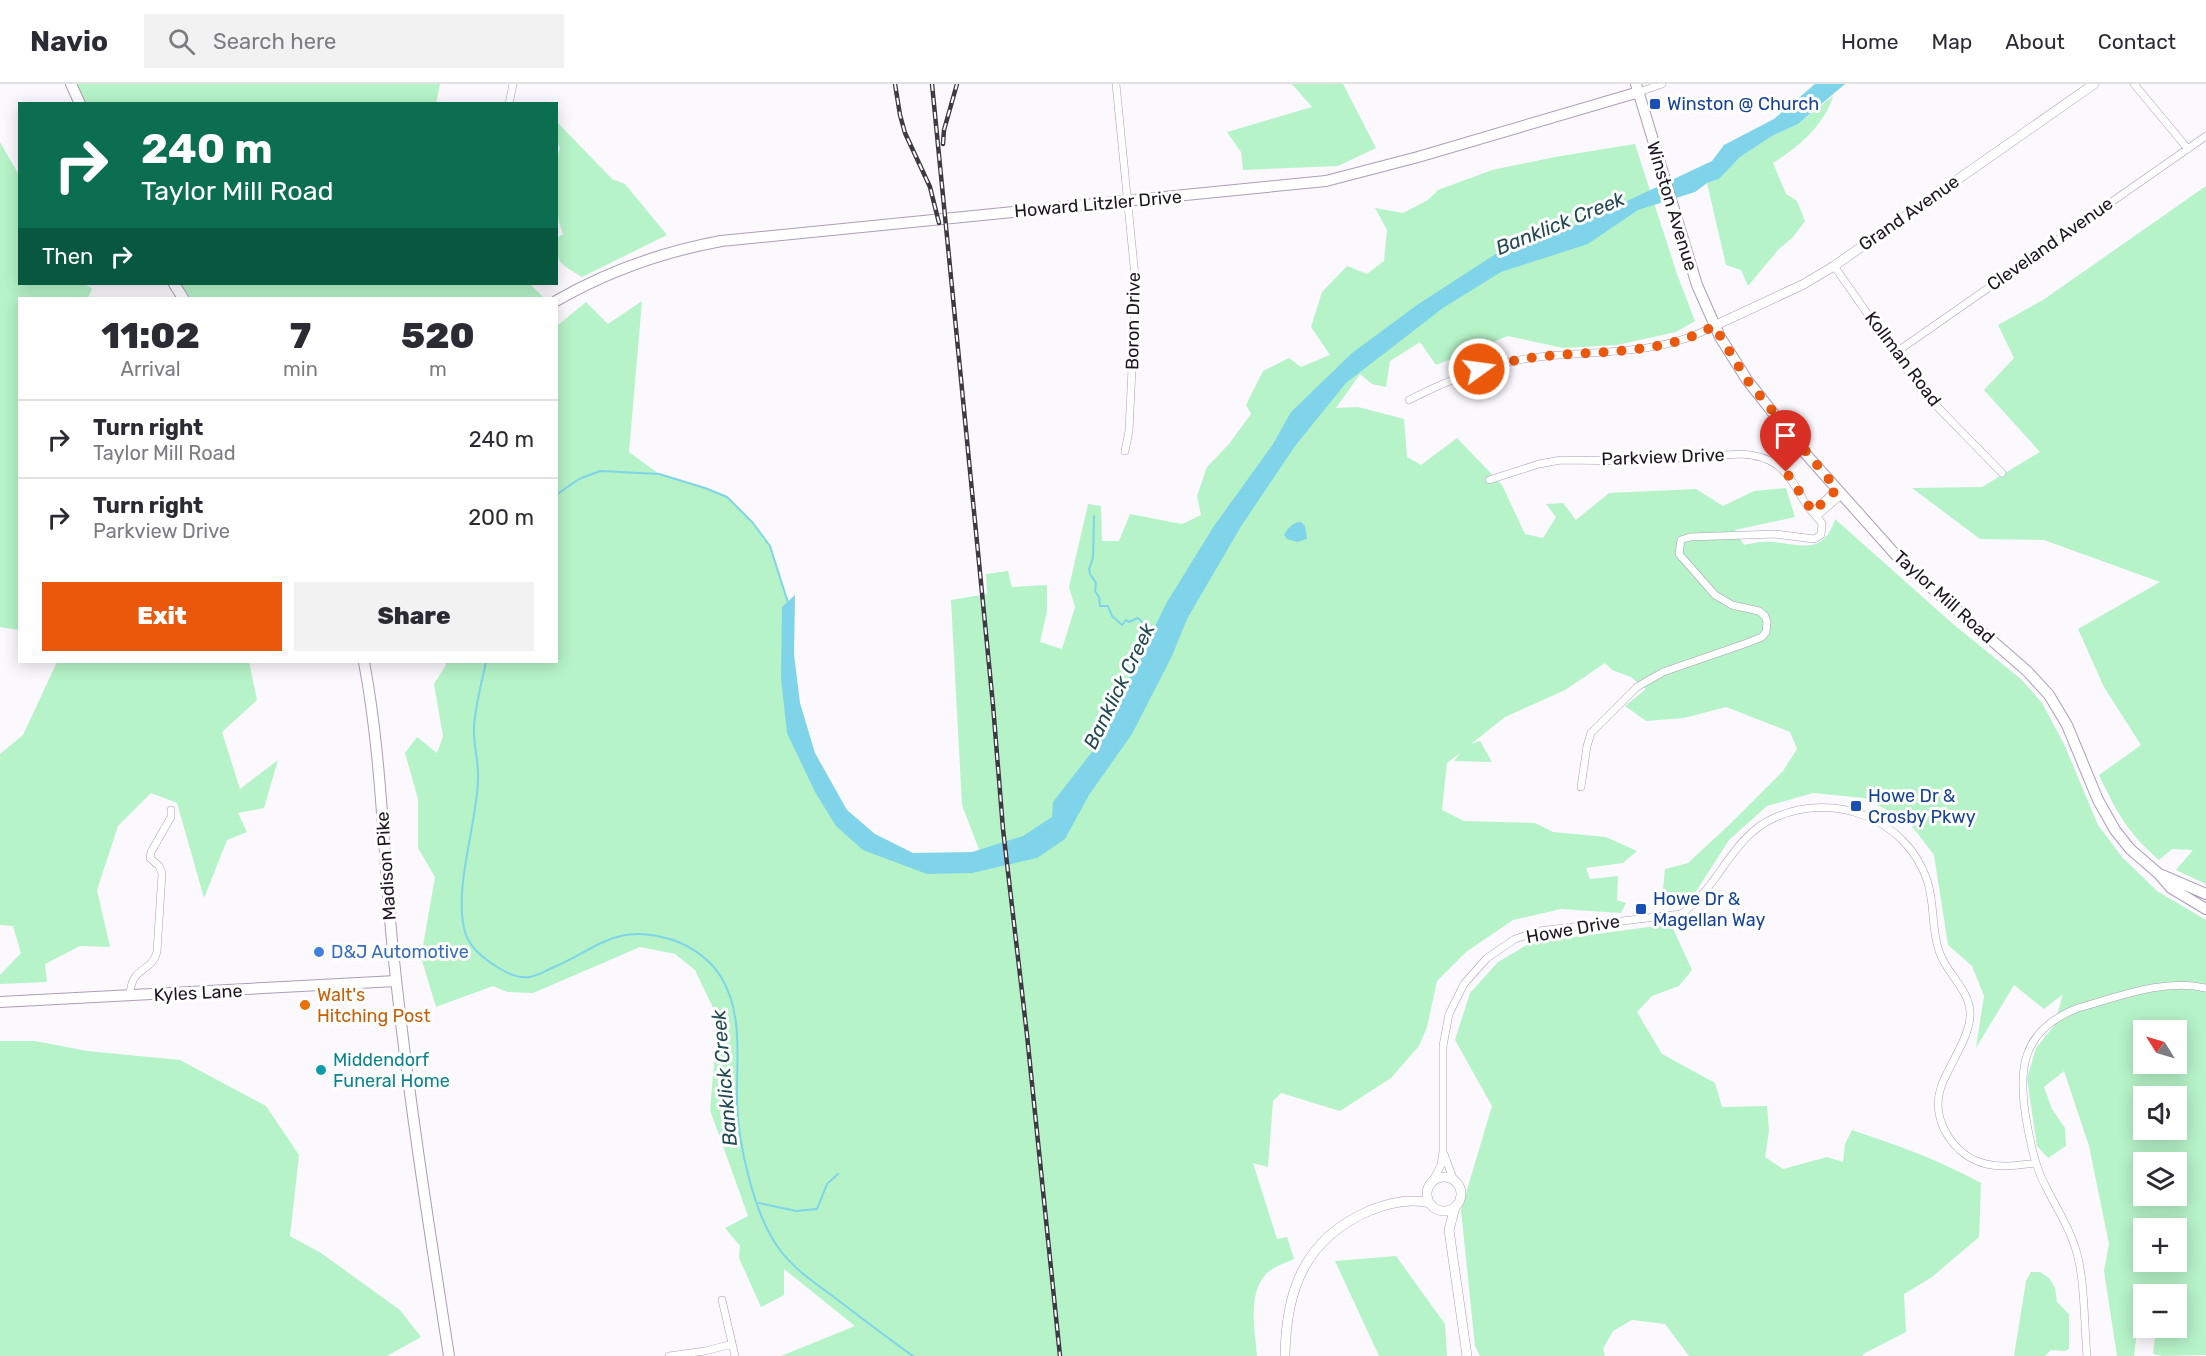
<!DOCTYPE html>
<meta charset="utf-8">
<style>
body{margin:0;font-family:Rubik,sans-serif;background:#f2f2f3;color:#2b2b33;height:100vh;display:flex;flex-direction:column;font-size:22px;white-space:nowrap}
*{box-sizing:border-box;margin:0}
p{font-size:20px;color:#7c7c81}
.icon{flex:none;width:33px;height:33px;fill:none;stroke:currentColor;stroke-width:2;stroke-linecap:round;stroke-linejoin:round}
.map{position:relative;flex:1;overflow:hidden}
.details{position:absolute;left:18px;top:213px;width:540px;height:366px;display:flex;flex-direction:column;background:#fff;border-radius:0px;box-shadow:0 3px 15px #0003}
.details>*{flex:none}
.guide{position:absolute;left:18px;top:18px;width:540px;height:183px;border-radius:0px;box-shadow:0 3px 15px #0003;background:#0b6e4f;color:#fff;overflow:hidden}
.needle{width:39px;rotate:307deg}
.buttons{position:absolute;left:2133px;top:936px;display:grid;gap:12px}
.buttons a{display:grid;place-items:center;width:54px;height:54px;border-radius:0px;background:#fff;box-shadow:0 3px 15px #0003;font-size:30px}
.pin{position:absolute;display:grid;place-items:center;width:51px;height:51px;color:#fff;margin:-62px -26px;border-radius:50% 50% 50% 0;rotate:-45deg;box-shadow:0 0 6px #0007}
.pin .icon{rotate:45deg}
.me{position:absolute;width:66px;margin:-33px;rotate:76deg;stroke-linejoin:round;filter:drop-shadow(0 0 4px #0008)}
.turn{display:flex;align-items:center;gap:21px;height:126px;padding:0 24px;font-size:27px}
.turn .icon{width:78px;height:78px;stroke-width:2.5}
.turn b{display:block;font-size:42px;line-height:51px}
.then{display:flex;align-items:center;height:57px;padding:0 24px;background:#0003;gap:12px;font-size:22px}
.eta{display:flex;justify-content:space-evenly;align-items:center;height:102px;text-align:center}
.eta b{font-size:36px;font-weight:800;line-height:42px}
.primary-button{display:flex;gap:12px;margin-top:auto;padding:12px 24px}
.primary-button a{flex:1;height:69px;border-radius:0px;background:#ea580c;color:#fff;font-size:24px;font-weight:800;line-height:69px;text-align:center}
.primary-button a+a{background:#f2f2f3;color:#2b2b33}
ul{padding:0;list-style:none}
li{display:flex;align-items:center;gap:18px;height:78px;padding:0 24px;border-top:2px solid #e1e1e2}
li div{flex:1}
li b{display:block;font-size:22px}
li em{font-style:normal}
header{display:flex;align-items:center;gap:36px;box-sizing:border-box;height:84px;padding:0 30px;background:#fff;border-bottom:2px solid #e1e1e2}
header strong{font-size:28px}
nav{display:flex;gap:33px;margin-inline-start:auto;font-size:21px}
.search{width:420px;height:54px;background:#f2f2f3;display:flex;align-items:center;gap:15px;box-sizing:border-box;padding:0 21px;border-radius:0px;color:#7c7c81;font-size:22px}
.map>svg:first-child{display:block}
</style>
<header>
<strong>Navio</strong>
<div class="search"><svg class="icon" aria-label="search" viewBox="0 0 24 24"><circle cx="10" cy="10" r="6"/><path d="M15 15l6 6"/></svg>Search here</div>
<nav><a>Home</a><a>Map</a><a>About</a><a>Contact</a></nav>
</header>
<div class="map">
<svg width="2206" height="1272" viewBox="0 0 2206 1272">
<rect width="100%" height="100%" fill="#fbf8fe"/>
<path fill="#b6f3c8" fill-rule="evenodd" d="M 71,0 L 440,0 L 436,20 L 80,19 Z
M 1292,0 L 1343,0 L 1376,64 L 1338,82 L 1243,86 L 1241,68 L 1227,48 L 1312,23 Z
M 1833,12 C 1824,42 1798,63 1773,79 L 1786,110 L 1797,117 L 1805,137 L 1793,153 L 1778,166 L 1748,202 L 1741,186 L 1726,181 L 1707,99 L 1719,95 L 1740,73 L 1772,52 L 1798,40 Z
M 557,38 L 612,95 L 625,100 L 667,151 L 582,193 C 560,179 556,181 557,154 L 563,150 C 554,127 552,88 560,64 L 557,57 Z
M 0,58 L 19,91 L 20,200 L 85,200 L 92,205 L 88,214 L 20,214 L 19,546 L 0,543 Z
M 1635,60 L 1677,190 L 1695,237 L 1676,248 L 1617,261 L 1563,264 L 1508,252 L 1436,281 L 1420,258 L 1390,277 L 1386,303 L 1372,300 L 1360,290 L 1336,324 L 1358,323 L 1404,335 L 1407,373 L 1421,381 L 1457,354 L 1502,401 L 1525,450 L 1543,454 L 1556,433 L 1546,420 L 1563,419 L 1576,436 L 1609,409 L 1696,405 L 1723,422 L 1754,407 L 1786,404 L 1795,433 L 1735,446 L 1744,461 C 1750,460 1757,458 1763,458 C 1794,456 1822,477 1835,435 L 1953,540 L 2022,596 L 2042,619 L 2064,660 L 2098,741 L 2122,773 L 2157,807 L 2206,836 L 2206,1271 L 2162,1272 L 2153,1270 L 2156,1245 L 2137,1247 L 2134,1272 L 2117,1272 L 2104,1187 L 2109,1160 L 2089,1062 L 2064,987 L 2044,1003 L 2052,1025 L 2065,1044 L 2066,1062 L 2048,1074 L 2037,1062 L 2027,995 L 2036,964 L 2054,942 L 2063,910 L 2044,925 L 2014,901 L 1976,964 L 1984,912 L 1972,882 L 1948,861 L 1934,771 L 1908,737 L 1864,714 L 1813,709 L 1767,722 L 1729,756 L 1695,809 L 1662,816 L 1665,785 L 1688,779 L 1729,741 L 1783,687 L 1797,665 L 1790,648 L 1726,623 L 1684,634 L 1646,637 L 1625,622 L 1646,605 L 1631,593 L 1612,586 L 1605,579 L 1565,606 L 1505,633 L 1471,660 L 1480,657 L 1492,678 L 1454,677 L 1460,669 L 1447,679 L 1442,726 L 1464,737 L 1535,739 L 1553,748 L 1606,753 L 1637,767 L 1623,779 L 1586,784 L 1590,795 L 1618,792 L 1617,816 L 1626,819 L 1621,829 L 1561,825 L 1513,836 L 1466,868 L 1437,897 L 1427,943 L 1419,962 L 1391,994 L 1340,1027 L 1281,1009 L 1273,1017 L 1268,1083 L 1253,1079 L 1277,1155 L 1287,1153 L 1294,1175 C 1286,1179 1272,1183 1266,1190 C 1247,1211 1255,1246 1257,1272 L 781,1272 L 855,1242 L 784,1185 L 784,1211 L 761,1223 L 739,1174 L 740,1162 L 725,1144 L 748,1132 L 710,1026 L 718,934 L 695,886 L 675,870 L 640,863 L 533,909 L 507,908 L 493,902 L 436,923 L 421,873 L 435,793 L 418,764 L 418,715 L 405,669 L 417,653 L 437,669 L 443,652 L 434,600 L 446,581 L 445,578 L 556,578 L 557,242 L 586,218 L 608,240 L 642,217 L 629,368 L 659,390 L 705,404 L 727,413 L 753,439 L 770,462 L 788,515 L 786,552 L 798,642 L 839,728 L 914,775 L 983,776 L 962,721 L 951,516 L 987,510 L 986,490 L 1008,487 L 1012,503 L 1047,501 L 1047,527 L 1040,558 L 1062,565 L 1075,523 L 1069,503 L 1088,420 L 1101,422 L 1102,457 L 1119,457 L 1130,430 L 1182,440 L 1201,431 L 1197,412 L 1207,383 L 1229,360 L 1251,330 L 1246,321 L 1263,287 L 1289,274 L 1301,283 L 1330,271 L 1311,243 L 1322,208 L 1347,182 L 1367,190 L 1384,177 L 1387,146 L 1375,124 L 1403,129 L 1428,116 L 1438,106 L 1492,86 L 1555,73 ZM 2144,946 L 2176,946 L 2176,980 L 2144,980 ZM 2144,1012 L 2176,1012 L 2176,1046 L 2144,1046 ZM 2144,1078 L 2176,1078 L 2176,1112 L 2144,1112 ZM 2144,1144 L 2176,1144 L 2176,1178 L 2144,1178 ZM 2144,1210 L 2176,1210 L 2176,1244 L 2144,1244 Z
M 2206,102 L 2206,800 L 2176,786 L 2193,766 L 2172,765 L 2159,776 C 2127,748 2117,729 2099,691 L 2141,661 L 2104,603 L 2078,545 L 2160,498 L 2044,456 L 1980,455 L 1912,404 L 1982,403 L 2040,368 L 1984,306 L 2014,274 L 1998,241 L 2043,216 Z
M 174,200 L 530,200 L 544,214 L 183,214 Z
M 57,578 L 249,578 L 257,616 L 222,648 L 240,705 L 278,676 L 264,724 L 238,729 L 247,748 L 227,756 L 204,814 L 177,719 L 151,709 L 118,742 L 97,806 L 110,863 L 80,862 L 45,880 L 47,898 L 0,900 L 0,891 L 21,869 L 13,842 L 0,841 L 0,670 L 23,651 Z
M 1671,840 L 1692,886 L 1679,902 L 1652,912 L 1637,928 L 1662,970 L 1715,999 L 1722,1023 L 1767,1022 L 1769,1047 L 1765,1073 L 1783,1085 L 1827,1073 L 1843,1078 L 1845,1060 L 1852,1046 C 1897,1061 1939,1076 1981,1099 L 1979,1153 L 1932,1193 L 1904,1210 L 1906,1248 L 1863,1270 L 1863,1272 L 1689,1272 L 1665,1240 L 1632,1236 L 1613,1247 L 1603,1265 L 1605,1272 L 1480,1272 L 1475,1262 L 1461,1126 L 1492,1022 L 1455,956 L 1470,909 L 1498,878 L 1530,859 Z
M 0,957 L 35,957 L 87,967 L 180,976 L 266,1022 L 299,1071 L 290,1152 L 321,1169 L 400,1226 L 421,1253 L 387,1272 L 0,1272 Z
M 1396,1172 L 1445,1240 L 1447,1272 L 1379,1272 L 1335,1177 Z
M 2031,1188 L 2040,1188 L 2049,1194 L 2055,1204 L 2057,1218 L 2069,1230 L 2069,1265 L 2065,1267 L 2051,1266 L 2045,1272 L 2014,1272 L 2026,1197 Z"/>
<path fill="#7fd4e9" d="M 1815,0 L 1845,0 L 1798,40 L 1772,52 L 1740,73 L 1719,95 L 1707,99 L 1695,108 L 1638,126 L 1588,160 L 1501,188 L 1443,224 L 1346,299 L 1295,362 L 1240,444 L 1187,535 L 1172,572 L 1132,650 L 1089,711 L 1065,755 L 1037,774 L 972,789 L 927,790 L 863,766 L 836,742 L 815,708 L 787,649 L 781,594 L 782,523 L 795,511 L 794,570 L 800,619 L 815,669 L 847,726 L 875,750 L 913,769 L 972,768 L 1023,752 L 1052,733 L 1053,718 L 1095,664 L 1167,518 L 1214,442 L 1273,360 L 1291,328 L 1352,269 L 1417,221 L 1508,162 L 1576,141 L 1712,77 L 1724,61 L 1774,35 Z
M 1301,438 L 1305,442 L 1307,455 L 1297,458 L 1287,455 L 1284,451 C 1288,444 1293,438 1301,438 Z"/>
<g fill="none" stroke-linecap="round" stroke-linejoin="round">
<path stroke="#7fd4e9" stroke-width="2" d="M 556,411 L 579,395 L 600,387 L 659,390 L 705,404 L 727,413 L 753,439 L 770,462 L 788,519
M 1094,432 L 1093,474 L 1089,485 L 1090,490 L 1096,499 L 1095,507 L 1099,513 L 1100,522 L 1108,522 L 1112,532 L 1122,541 L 1126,536 L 1129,538 L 1138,534 L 1152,548
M 486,578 C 482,598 473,629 474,649 C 474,664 479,679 478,695 C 477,741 453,805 465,848 C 469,862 480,871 491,879 C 502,886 515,895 529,893 C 537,892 545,887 552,884 C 600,863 617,838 673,856 C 691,862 711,876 721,893 C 744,930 736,978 737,1019 C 738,1060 755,1134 780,1166 C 794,1185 815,1199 834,1213 C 860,1233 886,1253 913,1272
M 759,1119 L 796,1127 L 817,1125 L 827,1100 L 838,1090"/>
<g stroke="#aa9eb8" stroke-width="8">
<path id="minor" d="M 1116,0 L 1136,202 L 1129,347 L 1125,367
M 2134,0 L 2188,65
M 1639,8 L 1662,0
M 509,20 L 513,0
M 1834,182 L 1921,306 L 2002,389
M 1895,269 L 2206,52
M 1409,316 C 1450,295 1492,278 1539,273 C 1598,266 1661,272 1714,242
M 1489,396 L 1539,380 L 1561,376 L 1636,377 L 1741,370 C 1777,372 1787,387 1804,417 C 1809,425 1816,432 1822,439 L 1821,451 L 1814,455 L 1775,450 L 1690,453 L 1681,456 L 1679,470 L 1715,511 L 1732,521 L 1759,527 L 1765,532 L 1767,538 L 1766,548 L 1762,553 L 1747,559 L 1663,588 L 1637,603 L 1591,649 L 1587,662 L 1581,703
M 1813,428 L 1837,405
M 1817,432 L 1842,410
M 130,912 C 131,881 151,890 157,868 L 162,789 L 159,782 L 150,774 L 151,768 L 171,733 L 171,726
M 1444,1070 L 1454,1097
M 1432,1098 L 1441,1081 L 1443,1067 L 1443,962 L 1449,930 L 1464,900 L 1487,874 L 1515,855 L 1539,847 L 1681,830 C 1719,804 1731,753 1774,734 C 1833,707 1906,734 1927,796 C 1935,819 1931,844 1939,867 C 1946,889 1968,904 1970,927 C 1972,951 1949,980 1941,1003 C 1930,1035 1953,1072 1986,1080 C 2003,1084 2019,1081 2036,1079
M 722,1216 L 735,1272
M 669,1272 L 705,1267 L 732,1260
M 2087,1272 C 2084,1240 2085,1192 2075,1163 C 2068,1140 2055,1122 2045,1101 C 2035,1082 2031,1061 2027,1040 C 2017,986 2021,946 2078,924 C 2118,913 2165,894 2206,904"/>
</g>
<g stroke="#aa9eb8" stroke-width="10">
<path id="tertiary" d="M 1714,242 L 1804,200 L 1834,182 L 2094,0
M1427 1110a17 17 0 1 1 34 0a17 17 0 1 1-34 0Z
M 1455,1123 L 1449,1146 L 1467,1272
M 1285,1272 C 1286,1205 1305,1154 1371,1126 C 1389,1119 1410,1114 1430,1119"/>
</g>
<g stroke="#aa9eb8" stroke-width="12">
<path id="secondary" d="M 1636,0 L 1697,201 L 1720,253 L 1747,296 L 1804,368 L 1903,479 L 2027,587 L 2049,611 L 2067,641 L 2098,716 L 2115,746 L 2130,765 L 2159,790 L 2171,804 L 2206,825
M 556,217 C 608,187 662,168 721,157 L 1326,97 L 1418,73 L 1639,8
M 2162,791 L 2206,810
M 0,918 L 396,897"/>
</g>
<g stroke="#aa9eb8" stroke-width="12">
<path id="primary" d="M 71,0 L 80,20
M 174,200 L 183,214
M 364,578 C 382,673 383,770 393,867 C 407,1003 428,1137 449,1272"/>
</g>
<use href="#minor" stroke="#fff" stroke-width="7"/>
<use href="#tertiary" stroke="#fff" stroke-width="9"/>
<use href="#secondary" stroke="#fff" stroke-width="10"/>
<use href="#primary" stroke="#fff" stroke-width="10"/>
<g stroke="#3e3943" stroke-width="4.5">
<path id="rail" d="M 895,0 L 900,31 L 905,49 L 930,103 L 939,139
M 932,0 L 993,621 L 1003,745 L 1027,951 L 1060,1272
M 943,60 L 944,46 L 957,0"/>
</g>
<use href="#rail" stroke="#fff" stroke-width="2" stroke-dasharray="7" stroke-linecap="butt"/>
</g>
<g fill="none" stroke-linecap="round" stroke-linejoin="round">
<path stroke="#ea580c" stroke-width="10" stroke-dasharray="0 18" d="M 1479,285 C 1499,280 1518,275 1538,273 C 1597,266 1661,272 1714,242 L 1747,296 L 1837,405 L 1813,428 L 1786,388"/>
</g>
<g fill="#1a4fb4" stroke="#fff" stroke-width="2">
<rect x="1649" y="14" width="12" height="12" rx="3"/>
<rect x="1850" y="716" width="12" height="12" rx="3"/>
<rect x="1635" y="819" width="12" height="12" rx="3"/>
</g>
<circle fill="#3f7fe0" stroke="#fff" stroke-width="2" cx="319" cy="868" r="6"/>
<circle fill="#e8710a" stroke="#fff" stroke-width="2" cx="305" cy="921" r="6"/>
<circle fill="#0f9aa8" stroke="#fff" stroke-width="2" cx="321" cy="986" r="6"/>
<g text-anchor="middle" stroke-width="6" stroke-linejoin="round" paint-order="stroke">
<g font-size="18" fill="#164399" stroke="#fff" text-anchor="start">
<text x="1667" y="26">Winston @ Church</text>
<text x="1868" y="718">Howe Dr &amp;<tspan x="1868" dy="21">Crosby Pkwy</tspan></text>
<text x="1653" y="821">Howe Dr &amp;<tspan x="1653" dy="21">Magellan Way</tspan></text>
</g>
<g font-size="18" fill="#1c1721" stroke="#fff">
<text transform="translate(1098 120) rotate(-5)" y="6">Howard Litzler Drive</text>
<text transform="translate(1672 122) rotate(73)" y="6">Winston Avenue</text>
<text transform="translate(1909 129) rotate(-35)" y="6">Grand Avenue</text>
<text transform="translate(2050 160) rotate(-35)" y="6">Cleveland Avenue</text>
<text transform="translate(1133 237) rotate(-89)" y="6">Boron Drive</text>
<text transform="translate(1903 275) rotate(53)" y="6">Kollman Road</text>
<text transform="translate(1663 373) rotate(-2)" y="6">Parkview Drive</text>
<text transform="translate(1944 513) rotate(42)" y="6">Taylor Mill Road</text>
<text transform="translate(386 782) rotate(-94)" y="6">Madison Pike</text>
<text transform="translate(1573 845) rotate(-10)" y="6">Howe Drive</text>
<text transform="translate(198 909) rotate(-3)" y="6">Kyles Lane</text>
</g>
<g font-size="18" fill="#366cbe" stroke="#fff" text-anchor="start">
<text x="331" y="874">D&amp;J Automotive</text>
</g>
<g font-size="18" fill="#c56008" stroke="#fff" text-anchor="start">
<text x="317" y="917">Walt's<tspan x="317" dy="21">Hitching Post</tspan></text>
</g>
<g font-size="18" fill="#0d838f" stroke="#fff" text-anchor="start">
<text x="333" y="982">Middendorf<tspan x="333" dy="21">Funeral Home</tspan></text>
</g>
<g font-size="20" font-style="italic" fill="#234a53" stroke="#fff">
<text transform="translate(1560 139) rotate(-22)" y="7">Banklick Creek</text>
<text transform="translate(1119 602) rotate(-64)" y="7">Banklick Creek</text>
<text transform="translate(724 994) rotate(-95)" y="7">Banklick Creek</text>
</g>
</g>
</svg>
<div class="buttons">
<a><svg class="needle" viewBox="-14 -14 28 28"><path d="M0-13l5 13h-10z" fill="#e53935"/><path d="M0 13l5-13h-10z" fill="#7c7c81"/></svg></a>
<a><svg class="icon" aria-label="sound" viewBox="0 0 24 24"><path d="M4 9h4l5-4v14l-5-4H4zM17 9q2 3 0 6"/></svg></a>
<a><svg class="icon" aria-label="layers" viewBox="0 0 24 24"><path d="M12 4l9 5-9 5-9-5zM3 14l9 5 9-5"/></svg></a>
<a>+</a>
<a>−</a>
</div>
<div class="pin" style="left:1786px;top:388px;background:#d93025"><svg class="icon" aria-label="arrive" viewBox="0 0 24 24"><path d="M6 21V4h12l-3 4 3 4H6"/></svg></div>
<svg class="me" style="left:1479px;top:285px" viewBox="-20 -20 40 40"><circle r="17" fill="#ea580c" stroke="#fff" stroke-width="3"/><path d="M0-11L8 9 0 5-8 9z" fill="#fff"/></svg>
<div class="guide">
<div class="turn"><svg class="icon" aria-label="right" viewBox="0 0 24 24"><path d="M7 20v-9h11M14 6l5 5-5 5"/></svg><div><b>240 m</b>Taylor Mill Road</div></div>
<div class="then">Then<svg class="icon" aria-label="right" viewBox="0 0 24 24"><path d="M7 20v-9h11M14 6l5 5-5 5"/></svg></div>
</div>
<section class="details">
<div class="eta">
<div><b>11:02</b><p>Arrival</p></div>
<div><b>7</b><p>min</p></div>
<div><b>520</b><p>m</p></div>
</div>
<ul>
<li><svg class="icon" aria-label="right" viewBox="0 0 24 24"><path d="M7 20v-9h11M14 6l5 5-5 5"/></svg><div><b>Turn right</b><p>Taylor Mill Road</p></div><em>240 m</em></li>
<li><svg class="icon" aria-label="right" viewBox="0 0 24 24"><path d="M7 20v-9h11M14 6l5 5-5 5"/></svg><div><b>Turn right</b><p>Parkview Drive</p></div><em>200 m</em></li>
</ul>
<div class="primary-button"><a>Exit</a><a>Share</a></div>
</section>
</div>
